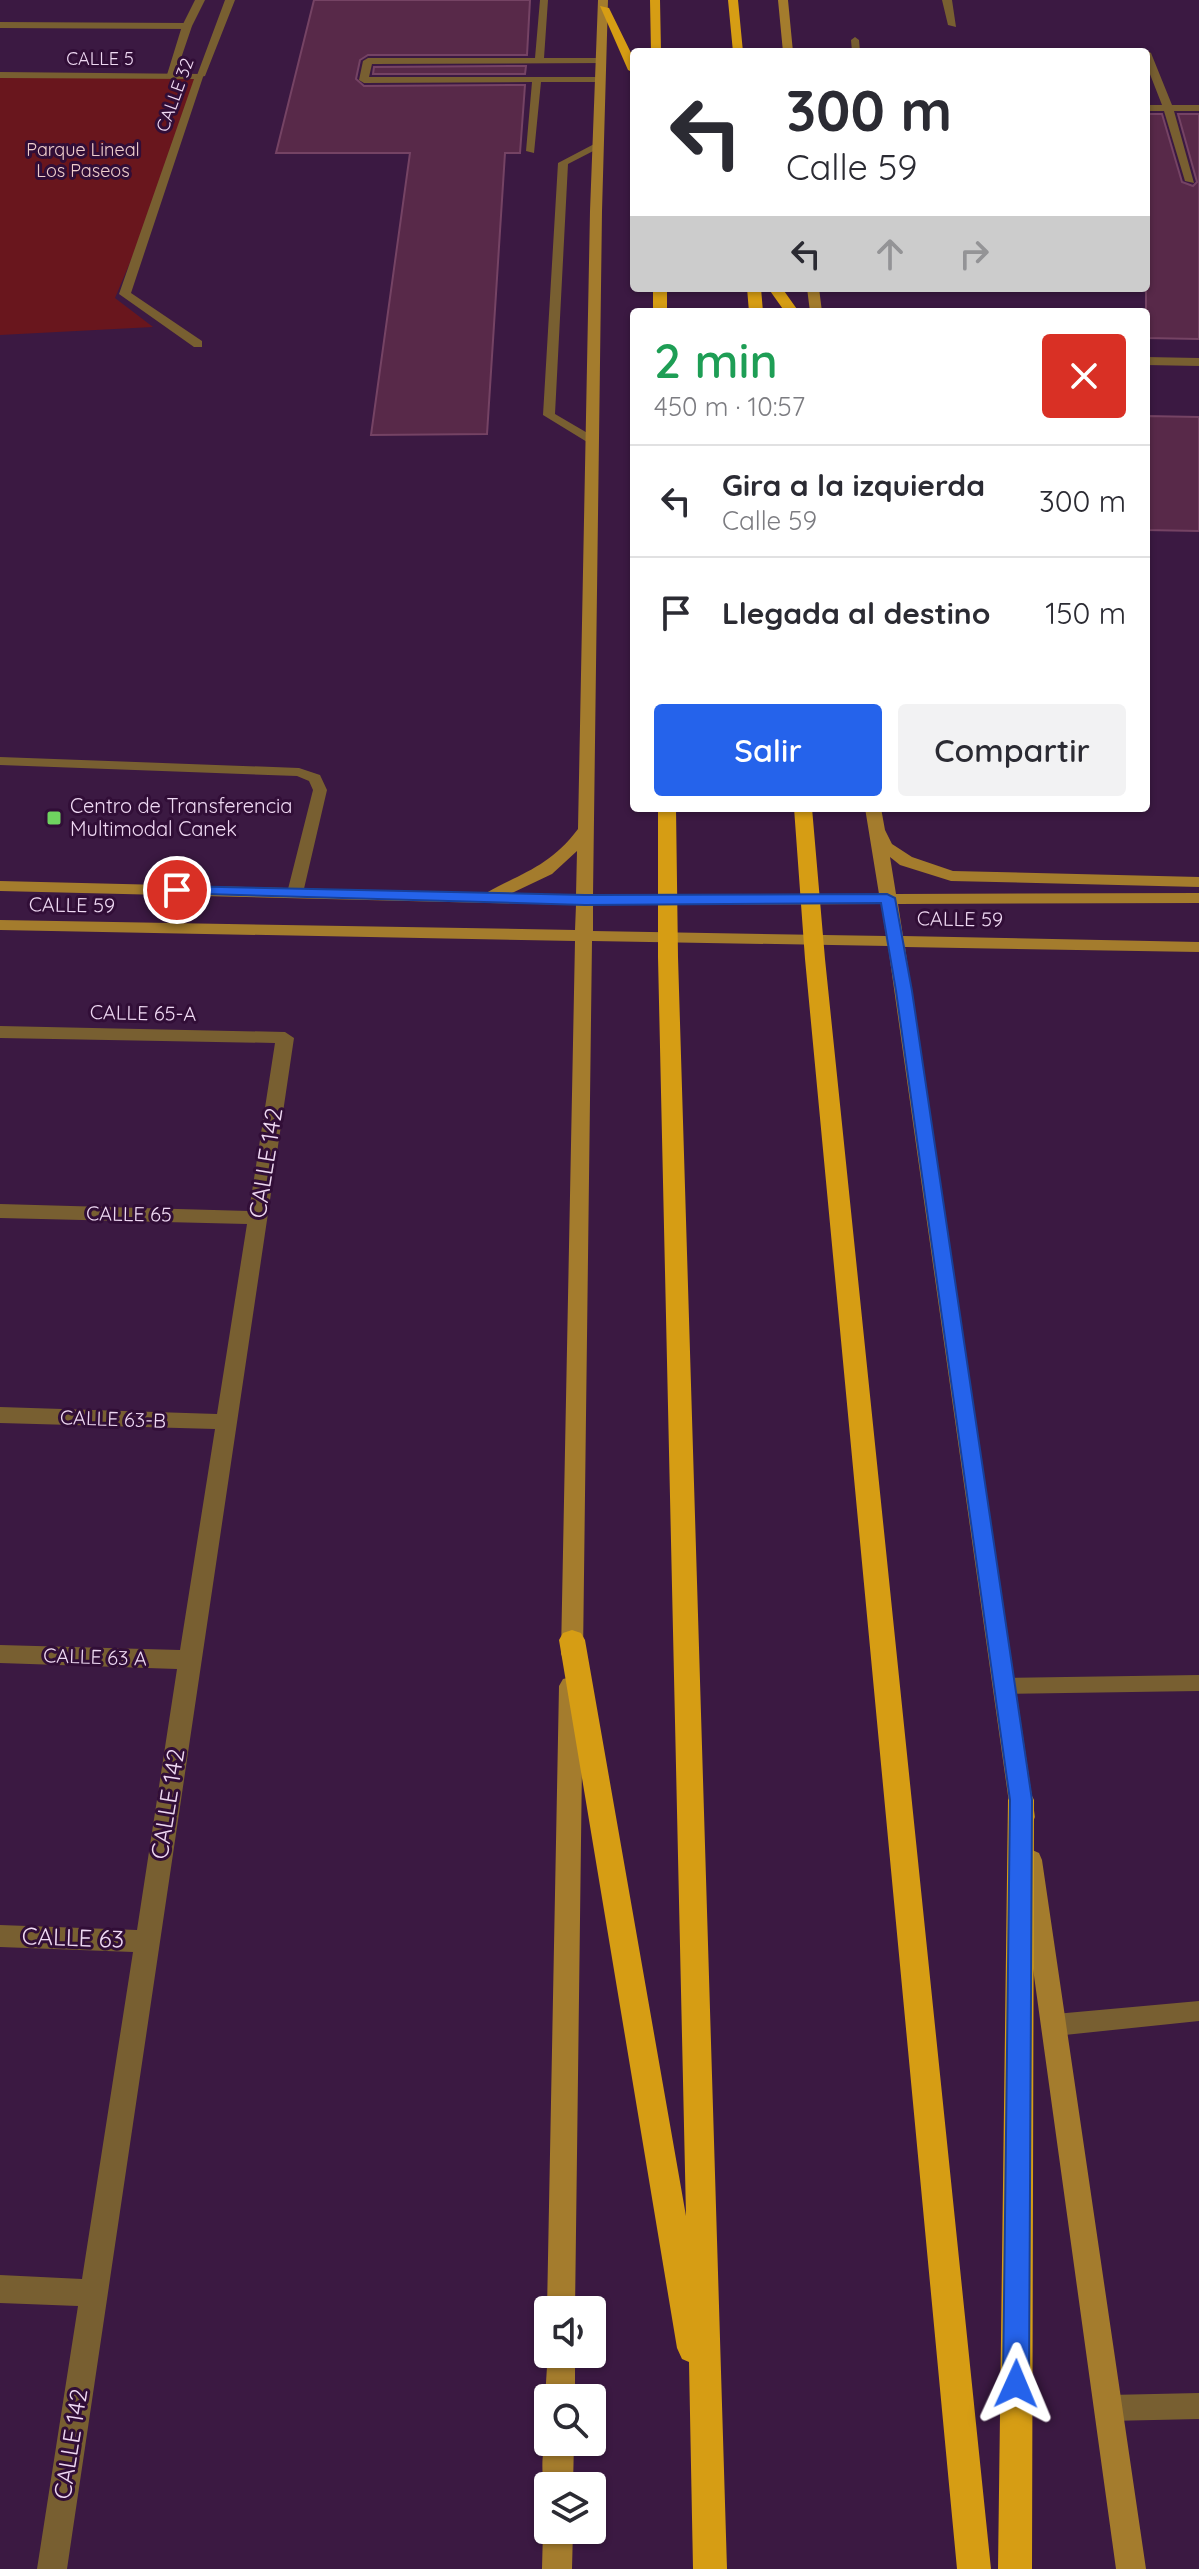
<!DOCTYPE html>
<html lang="es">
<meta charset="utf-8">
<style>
body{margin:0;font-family:Quicksand,sans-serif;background:#f2f2f3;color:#2b2b33;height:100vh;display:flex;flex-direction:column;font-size:30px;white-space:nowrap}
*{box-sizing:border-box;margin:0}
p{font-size:26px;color:#7c7c81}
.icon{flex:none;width:44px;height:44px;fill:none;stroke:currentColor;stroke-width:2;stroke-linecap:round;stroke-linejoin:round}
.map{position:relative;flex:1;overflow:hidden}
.drawer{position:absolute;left:630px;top:308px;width:520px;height:504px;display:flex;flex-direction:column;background:#fff;border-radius:8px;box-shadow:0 2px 6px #0004}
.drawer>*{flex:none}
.banner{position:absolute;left:630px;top:48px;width:520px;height:244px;border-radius:8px;box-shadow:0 2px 6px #0004;background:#fff;color:#2b2b33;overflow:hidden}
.tools{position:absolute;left:534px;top:2296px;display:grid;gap:16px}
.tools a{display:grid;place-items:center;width:72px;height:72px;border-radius:8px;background:#fff;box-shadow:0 2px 6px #0004;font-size:40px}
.pin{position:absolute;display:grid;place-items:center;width:68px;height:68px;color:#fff;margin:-34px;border:4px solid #fff;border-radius:50%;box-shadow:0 2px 8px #0007}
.me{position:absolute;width:88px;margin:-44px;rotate:1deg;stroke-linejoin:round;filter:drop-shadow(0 0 6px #0008)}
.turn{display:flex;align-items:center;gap:28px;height:168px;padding:0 24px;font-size:36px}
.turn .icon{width:104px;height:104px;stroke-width:2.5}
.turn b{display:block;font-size:56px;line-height:68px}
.lanes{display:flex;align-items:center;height:76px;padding:0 24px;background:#0003;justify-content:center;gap:40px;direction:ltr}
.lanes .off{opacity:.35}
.round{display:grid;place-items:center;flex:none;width:84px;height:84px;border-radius:8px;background:#f2f2f3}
.headline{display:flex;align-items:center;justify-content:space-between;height:136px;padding:0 24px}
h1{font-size:48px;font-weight:600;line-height:60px;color:#1e9e55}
.button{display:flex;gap:16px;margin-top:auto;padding:16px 24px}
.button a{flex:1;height:92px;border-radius:8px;background:#2563eb;color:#fff;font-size:32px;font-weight:600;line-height:92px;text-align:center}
.button a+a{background:#f2f2f3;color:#2b2b33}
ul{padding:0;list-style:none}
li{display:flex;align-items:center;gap:24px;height:112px;padding:0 24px;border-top:2px solid #e1e1e2}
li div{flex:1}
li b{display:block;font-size:30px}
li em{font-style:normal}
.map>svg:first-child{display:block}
</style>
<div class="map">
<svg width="1199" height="2569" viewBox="0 0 1199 2569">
<rect width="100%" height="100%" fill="#3b1942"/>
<path fill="#69161d" d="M 200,76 L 159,194 L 115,298 L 153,327 L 0,335 L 0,78 Z"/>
<path fill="#582949" stroke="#754364" stroke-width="2" d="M 314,0 L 530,0 L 527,55 L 368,55 L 360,60 L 356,79 L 364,86 L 525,85 L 520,153 L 505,153 L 487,434 L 371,435 L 410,153 L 276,153 Z
M 526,66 L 525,74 L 373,74 L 374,67 Z
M 1146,114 L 1162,114 L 1182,182 L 1193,186 L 1197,182 L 1178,114 L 1199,114 L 1199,339 L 1146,338 Z
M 1146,416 L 1199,417 L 1199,531 L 1146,530 Z"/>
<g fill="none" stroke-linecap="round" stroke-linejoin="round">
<path fill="#785f31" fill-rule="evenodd" d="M 540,0 L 548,0 L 544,58 L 602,58 L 605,63 L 372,64 L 369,77 L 604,77 L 601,82 L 541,82 L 534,153 L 526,151 L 532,82 L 364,83 L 359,80 L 363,61 L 368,58 L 535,58 Z
M 855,37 L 859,40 L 860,52 L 852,52 L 851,40 Z
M 1146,50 L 1151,53 L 1172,105 L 1199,105 L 1199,111 L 1174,111 L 1194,183 L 1185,181 L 1164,111 L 1146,111 L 1146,105 L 1162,105 L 1146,64 L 1146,52 L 1142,52 Z
M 598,142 L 601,143 L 601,147 L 568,164 L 555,414 L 596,438 L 596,444 L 592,445 L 543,415 L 558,163 Z
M 0,757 L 299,768 L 320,775 L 327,790 L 303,893 L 295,898 L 287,893 L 313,790 L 309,781 L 297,776 L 0,765 Z
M 1199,1675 L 1199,1691 L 1003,1694 L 996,1692 L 993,1686 L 996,1680 L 1003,1678 Z
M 1199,2001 L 1199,2021 L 1055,2036 L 1047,2032 L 1043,2025 L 1047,2018 L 1055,2014 Z
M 1199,2393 L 1199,2419 L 1109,2421 L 1100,2417 L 1096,2408 L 1100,2399 L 1109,2395 Z"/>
<path fill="#785f31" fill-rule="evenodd" d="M 942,0 L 952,0 L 956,27 L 948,25 Z
M 0,22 L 187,23 L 192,26 L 187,29 L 0,28 Z
M 0,72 L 204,74 L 131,293 L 202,341 L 202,347 L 194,347 L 119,294 L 194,79 L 0,78 Z
M 1146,357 L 1199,358 L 1199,366 L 1146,365 Z
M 0,1026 L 285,1032 L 294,1038 L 67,2569 L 37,2569 L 78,2306 L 0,2303 L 0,2275 L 82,2279 L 133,1952 L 0,1947 L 0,1925 L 137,1930 L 177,1669 L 0,1663 L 0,1645 L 180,1650 L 215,1429 L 0,1423 L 0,1407 L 217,1414 L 247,1224 L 0,1218 L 0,1204 L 249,1211 L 275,1043 L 0,1038 Z"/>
<path fill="#785f31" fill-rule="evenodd" d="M 195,0 L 205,0 L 192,26 L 175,76 L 166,78 L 182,26 Z
M 225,0 L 235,0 L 205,76 L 196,78 Z"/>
<path fill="#a47c2d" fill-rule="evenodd" d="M 598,0 L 608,0 L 602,211 L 593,895 L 879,894 L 865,808 L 881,808 L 885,830 L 892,844 L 912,857 L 953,871 L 1199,877 L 1199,887 L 951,881 L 900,865 L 890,857 L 896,894 L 1199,893 L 1199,903 L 898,904 L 903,936 L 1199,942 L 1199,952 L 905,947 L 1035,1817 L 1032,1824 L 1023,1827 L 1014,1824 L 1011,1817 L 888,946 L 592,941 L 583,1654 L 580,1660 L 572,1663 L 564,1660 L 561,1654 L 575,941 L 0,930 L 0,920 L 575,930 L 576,905 L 0,891 L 0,881 L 486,893 C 524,872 550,866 578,829 L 590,211 ZM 577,851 L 576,895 L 512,893 L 552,874 ZM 881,904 L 886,936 L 593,931 L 593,905 Z
M 778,0 L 788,0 L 793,52 L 783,52 Z
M 807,288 L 819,288 L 822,312 L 810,312 Z
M 571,1677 L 579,1679 L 583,1686 L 575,2310 L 548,2310 L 548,2313 L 547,2310 L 559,1686 L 563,1679 Z
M 1030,1849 L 1039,1853 L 1042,1860 L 1146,2569 L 1116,2569 L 1018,1860 L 1021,1853 Z
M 548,2351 L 548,2354 L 575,2354 L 575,2398 L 548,2398 L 548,2404 L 545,2398 Z
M 548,2433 L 548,2442 L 574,2442 L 573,2486 L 548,2486 L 548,2497 C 540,2480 541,2450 548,2433 Z
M 547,2519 L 548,2530 L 573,2530 L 572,2569 L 542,2569 L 543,2530 Z"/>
<path fill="#d69d14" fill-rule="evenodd" d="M 650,0 L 660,0 L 661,52 L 651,52 Z
M 728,0 L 738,0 L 743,52 L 733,52 Z
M 600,6 L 609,8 L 634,59 L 634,73 L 628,70 Z
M 653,288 L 667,288 L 667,312 L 653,312 Z
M 747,288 L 761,288 L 763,312 L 749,312 Z
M 768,288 L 782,288 L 799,312 L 785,312 Z
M 658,808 L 676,808 L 678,957 L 727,2569 L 693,2569 L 689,2362 L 682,2359 L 677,2348 L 559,1640 L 563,1633 L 572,1630 L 581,1633 L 585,1640 L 686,2216 L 658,957 Z
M 794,808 L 812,808 L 825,959 L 991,2569 L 957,2569 L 805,959 Z
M 1021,1789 L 1030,1792 L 1034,1800 L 1032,2569 L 998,2569 L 1008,1800 L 1012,1792 Z"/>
</g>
<path fill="#2563eb" stroke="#184099" stroke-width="2" d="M 177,886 L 585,895 L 887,894 L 895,898 L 912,991 L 1032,1800 L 1029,2384 L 1026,2394 L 1016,2398 L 1007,2394 L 1003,2384 L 1010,1800 L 896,991 L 881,903 L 585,905 L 171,893 L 171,887 Z"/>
<rect fill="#6fd360" stroke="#310e37" stroke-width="3" x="46" y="810" width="16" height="16" rx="4"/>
<g text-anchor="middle" stroke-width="6" stroke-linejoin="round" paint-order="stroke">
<g font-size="18" fill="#efd9f3" stroke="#310e37">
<text x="100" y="65">CALLE 5</text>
<text transform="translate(175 95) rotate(-70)" y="6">CALLE 32</text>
</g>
<g font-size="18" fill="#efcecc" stroke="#310e37">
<text x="83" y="156">Parque Lineal<tspan x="83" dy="21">Los Paseos</tspan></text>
</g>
<g font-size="20" fill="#efd9f3" stroke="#310e37" text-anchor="start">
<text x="70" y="813">Centro de Transferencia<tspan x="70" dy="23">Multimodal Canek</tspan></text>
</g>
<g font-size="20" fill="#efd9f3" stroke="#310e37">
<text transform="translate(72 905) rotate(1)" y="7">CALLE 59</text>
<text transform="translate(960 919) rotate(1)" y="7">CALLE 59</text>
<text transform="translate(143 1013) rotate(1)" y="7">CALLE 65-A</text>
<text transform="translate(129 1214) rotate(1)" y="7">CALLE 65</text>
<text transform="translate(113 1419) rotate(2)" y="7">CALLE 63-B</text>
<text transform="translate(95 1657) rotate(2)" y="7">CALLE 63 A</text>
</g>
<g font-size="24" fill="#efd9f3" stroke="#310e37">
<text transform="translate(266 1163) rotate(-81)" y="8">CALLE 142</text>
<text transform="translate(168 1804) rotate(-81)" y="8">CALLE 142</text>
<text transform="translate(73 1938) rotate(2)" y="8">CALLE 63</text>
<text transform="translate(71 2444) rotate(-81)" y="8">CALLE 142</text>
</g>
</g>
</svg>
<div class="tools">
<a><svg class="icon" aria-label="sound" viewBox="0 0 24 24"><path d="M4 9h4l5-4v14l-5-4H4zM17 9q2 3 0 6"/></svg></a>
<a><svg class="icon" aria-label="search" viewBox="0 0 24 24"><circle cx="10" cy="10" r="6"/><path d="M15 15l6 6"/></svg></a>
<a><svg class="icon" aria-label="layers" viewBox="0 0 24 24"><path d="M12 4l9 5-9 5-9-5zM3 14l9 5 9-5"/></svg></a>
</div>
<div class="pin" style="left:177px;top:890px;background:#d93025"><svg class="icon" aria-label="arrive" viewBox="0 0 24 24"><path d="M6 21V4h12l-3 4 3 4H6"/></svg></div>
<svg class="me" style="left:1016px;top:2384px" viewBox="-20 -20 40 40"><path d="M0-17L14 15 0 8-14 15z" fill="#2563eb" stroke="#fff" stroke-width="4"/></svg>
<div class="banner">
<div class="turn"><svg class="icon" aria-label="left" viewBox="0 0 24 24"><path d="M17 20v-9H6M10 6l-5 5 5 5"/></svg><div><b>300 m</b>Calle 59</div></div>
<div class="lanes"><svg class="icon" aria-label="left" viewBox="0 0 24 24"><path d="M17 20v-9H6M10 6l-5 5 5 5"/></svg><svg class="icon off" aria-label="ahead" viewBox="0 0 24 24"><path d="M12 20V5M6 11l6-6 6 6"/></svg><svg class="icon off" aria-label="right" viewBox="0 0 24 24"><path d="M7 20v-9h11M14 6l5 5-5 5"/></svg></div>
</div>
<section class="drawer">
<div class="headline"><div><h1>2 min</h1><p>450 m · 10:57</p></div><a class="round" style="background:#d93025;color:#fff"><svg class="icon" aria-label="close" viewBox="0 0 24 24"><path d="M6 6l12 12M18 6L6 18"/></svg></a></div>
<ul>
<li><svg class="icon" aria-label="left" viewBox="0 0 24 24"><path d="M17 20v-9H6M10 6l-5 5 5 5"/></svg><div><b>Gira a la izquierda</b><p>Calle 59</p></div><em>300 m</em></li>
<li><svg class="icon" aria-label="arrive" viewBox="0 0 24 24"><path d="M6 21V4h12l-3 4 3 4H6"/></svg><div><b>Llegada al destino</b></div><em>150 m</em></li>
</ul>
<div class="button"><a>Salir</a><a>Compartir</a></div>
</section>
</div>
